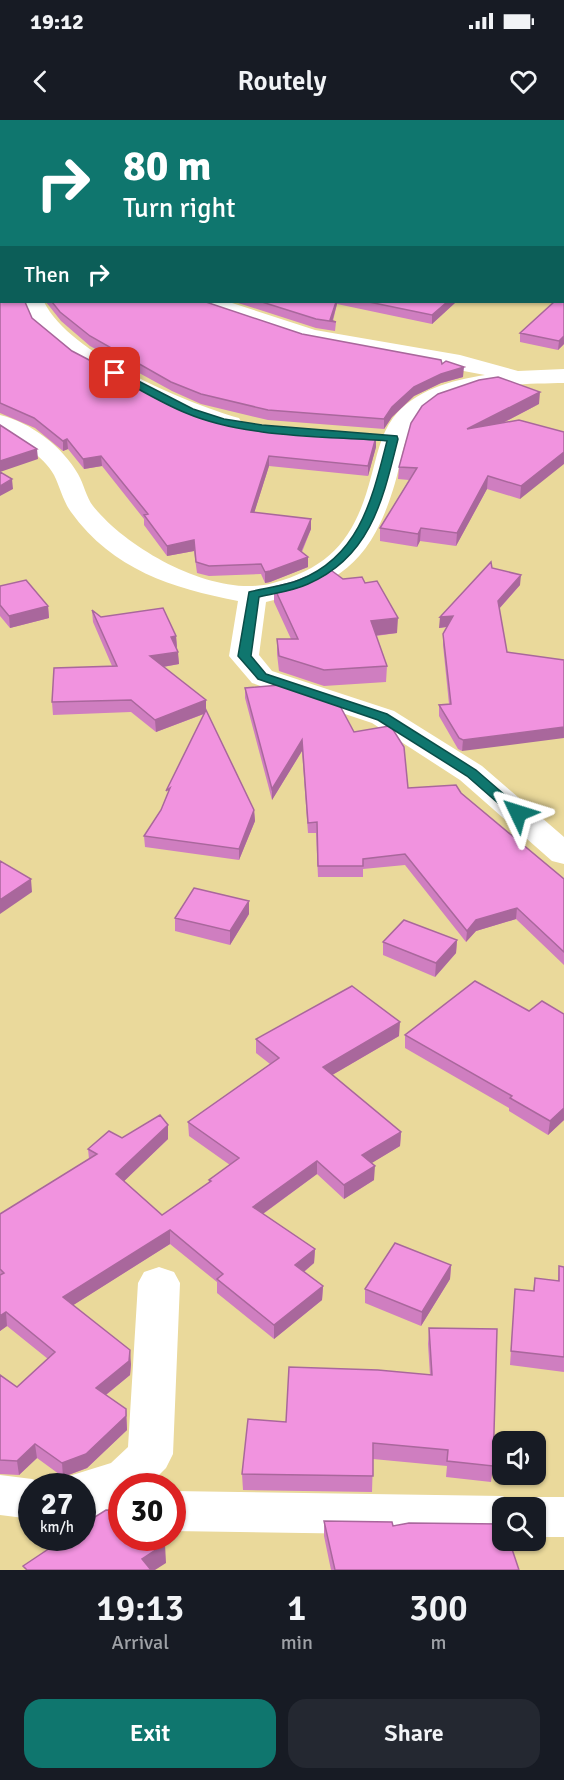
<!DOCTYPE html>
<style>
body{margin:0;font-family:Signika,sans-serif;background:#242831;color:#f1f3f6;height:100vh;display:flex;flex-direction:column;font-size:22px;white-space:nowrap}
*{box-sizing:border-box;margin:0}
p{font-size:20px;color:#9ea1a6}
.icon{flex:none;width:33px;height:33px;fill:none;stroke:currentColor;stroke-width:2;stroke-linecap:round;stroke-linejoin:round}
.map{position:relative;height:1450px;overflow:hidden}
.panel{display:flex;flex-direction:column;background:#171b24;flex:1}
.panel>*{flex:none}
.guide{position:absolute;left:0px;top:0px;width:564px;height:183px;box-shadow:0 2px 4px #0004;background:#0f766e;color:#fff;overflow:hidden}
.buttons{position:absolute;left:492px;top:1311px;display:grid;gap:12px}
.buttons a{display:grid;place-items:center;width:54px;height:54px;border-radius:12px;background:#171b24;box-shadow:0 2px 4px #0004;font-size:30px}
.speed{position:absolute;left:18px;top:1353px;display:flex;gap:12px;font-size:30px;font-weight:700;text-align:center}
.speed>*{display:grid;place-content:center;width:78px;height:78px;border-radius:50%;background:#171b24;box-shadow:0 2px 4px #0004;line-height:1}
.speed small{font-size:15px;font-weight:400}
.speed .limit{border:9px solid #d22;background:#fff;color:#111}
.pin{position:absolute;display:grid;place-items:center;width:51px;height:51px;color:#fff;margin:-26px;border-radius:12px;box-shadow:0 3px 9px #0006}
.me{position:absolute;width:66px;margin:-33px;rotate:311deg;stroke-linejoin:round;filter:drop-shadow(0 0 4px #0008)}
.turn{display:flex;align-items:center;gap:21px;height:126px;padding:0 24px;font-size:27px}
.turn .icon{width:78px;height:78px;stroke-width:2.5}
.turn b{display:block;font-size:42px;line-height:51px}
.then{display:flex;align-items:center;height:57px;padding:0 24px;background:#0003;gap:12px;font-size:22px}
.eta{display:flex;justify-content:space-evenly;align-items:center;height:102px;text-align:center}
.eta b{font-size:36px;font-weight:600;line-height:42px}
.cta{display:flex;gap:12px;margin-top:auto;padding:12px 24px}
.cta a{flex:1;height:69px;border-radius:18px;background:#0f766e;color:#fff;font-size:24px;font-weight:600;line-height:69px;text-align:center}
.cta a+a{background:#242831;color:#f1f3f6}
.status{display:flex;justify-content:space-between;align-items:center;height:42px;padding:0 30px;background:#171b24;direction:ltr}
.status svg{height:16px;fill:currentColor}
header{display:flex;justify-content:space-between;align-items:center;height:78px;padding:0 24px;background:#171b24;font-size:27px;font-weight:600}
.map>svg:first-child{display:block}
</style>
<div class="status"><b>19:12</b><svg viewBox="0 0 49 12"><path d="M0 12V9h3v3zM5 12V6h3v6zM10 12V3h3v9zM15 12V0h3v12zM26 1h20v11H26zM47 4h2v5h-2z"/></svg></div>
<header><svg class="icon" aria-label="back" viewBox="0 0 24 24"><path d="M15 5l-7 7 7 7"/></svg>Routely<svg class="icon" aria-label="heart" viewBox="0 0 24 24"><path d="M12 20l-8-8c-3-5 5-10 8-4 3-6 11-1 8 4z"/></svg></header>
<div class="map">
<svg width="564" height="1450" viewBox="0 0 564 1450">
<rect width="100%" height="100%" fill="#ead99b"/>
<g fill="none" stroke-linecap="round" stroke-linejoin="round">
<path fill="#fff" fill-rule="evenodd" d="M 24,182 L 44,182 C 70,234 183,282 239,298 L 242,303 L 239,308 C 202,317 82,247 52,222 C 39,211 28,198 24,182 Z
M 200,182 L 229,182 L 315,210 L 460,235 L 518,251 L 564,249 L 564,263 C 516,264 433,263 408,314 C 402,330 400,346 395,363 C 373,438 343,465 266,482 L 259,535 L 272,551 L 394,591 L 482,646 L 564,717 L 564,744 L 552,741 L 460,660 L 372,603 L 252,563 L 229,536 L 238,481 C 172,468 113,450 71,392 C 63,381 60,367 54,355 C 43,335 19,322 0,312 L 0,295 C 30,302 63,327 78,354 C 84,364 86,377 93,386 C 128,430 216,479 273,463 C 333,447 356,415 371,357 C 377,336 380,316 393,298 C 414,270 452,260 485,255 L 303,221 L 228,196 L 203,187 Z
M 159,1147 L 174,1152 L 180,1163 L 173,1334 L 166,1348 L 148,1366 L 122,1366 L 122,1408 L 82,1404 L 82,1366 L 61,1366 L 66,1357 L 111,1343 L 128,1327 L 138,1163 L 144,1152 Z
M 0,1355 L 32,1359 L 49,1365 L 32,1366 L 32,1399 L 0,1395 Z
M 172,1371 L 502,1376 L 519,1383 L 536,1377 L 564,1377 L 564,1417 L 536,1417 L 536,1388 L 502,1388 L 502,1416 L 172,1411 Z"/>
</g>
<path fill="#cf7ec0" d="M 0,111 L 2,182 L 32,198 L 72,231 L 181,288 L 222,301 L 262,307 L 376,317 L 376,327 L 368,356 L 269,346 L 254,393 L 311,399 L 311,409 L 302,432 L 308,437 L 308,447 L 270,462 L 265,463 L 261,454 L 209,456 L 197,453 L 194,431 L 167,436 L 144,405 L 144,399 L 102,346 L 84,349 L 68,329 L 63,331 L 35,308 L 0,293 Z
M 564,173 L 564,224 L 558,230 L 520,222 L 520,213 Z
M 46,182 L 206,182 L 302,214 L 442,244 L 463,257 L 441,263 L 414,276 L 392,297 L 384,309 L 268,300 L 201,284 L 172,271 L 90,226 L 61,201 Z
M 235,182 L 456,182 L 432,204 L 337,184 L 333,201 L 336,202 L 335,211 L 316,208 Z
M 539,284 L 503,303 L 564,312 L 520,379 L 487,369 L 456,426 L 420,421 L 417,427 L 380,421 L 380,408 L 409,360 L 398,359 L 399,347 Z
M 492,448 L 520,465 L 499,489 L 462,631 L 458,629 L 439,596 L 439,585 L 449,584 L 443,525 L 443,514 L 447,507 L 439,508 Z
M 0,466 L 48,486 L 49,498 L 10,508 L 0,496 Z
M 274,467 L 397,513 L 376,516 L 387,546 L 386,562 L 324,566 L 279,551 L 277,534 L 277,519 L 291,519 L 274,482 Z
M 92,490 L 101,497 L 176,516 L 177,528 L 179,544 L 163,547 L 206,591 L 254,690 L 255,701 L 239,740 L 145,727 L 144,716 L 161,690 L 204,594 L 156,612 L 131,592 L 53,595 L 52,582 L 112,546 L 93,502 Z
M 245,568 L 354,612 L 408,668 L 461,673 L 564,759 L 564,845 L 516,799 L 476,811 L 466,822 L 405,745 L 363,749 L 363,757 L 318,757 L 316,713 L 308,713 L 302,631 L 272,680 L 245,578 Z
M 249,794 L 230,825 L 175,811 L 175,798 Z
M 457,820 L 456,833 L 435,857 L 383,835 L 383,822 Z
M 529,891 L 564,894 L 564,1000 L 548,1015 L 509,991 L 509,988 L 405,928 L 405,915 Z
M 399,916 L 332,955 L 401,1012 L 400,1026 L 371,1043 L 374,1060 L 344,1079 L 317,1054 L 263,1094 L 315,1129 L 314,1143 L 304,1152 L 323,1166 L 322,1180 L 274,1219 L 217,1173 L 217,1162 L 170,1124 L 73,1185 L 131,1244 L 130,1255 L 106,1275 L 126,1289 L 127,1310 L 87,1348 L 63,1357 L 37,1338 L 19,1355 L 0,1354 L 0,1255 L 17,1267 L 48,1239 L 7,1206 L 0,1211 L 0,1094 L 89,1039 L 88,1029 L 122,1018 L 168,1019 L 124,1061 L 162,1095 L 209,1062 L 209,1060 L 230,1045 L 189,1016 L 188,1002 L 270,944 L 256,933 L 256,919 Z
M 451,1145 L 450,1159 L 421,1206 L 365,1183 L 365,1169 Z
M 559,1146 L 564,1147 L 564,1252 L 510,1245 L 515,1169 L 533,1171 L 535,1158 L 558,1161 Z
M 429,1208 L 493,1346 L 491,1362 L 446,1357 L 447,1346 L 373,1339 L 372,1372 L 243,1370 L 242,1354 L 286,1302 L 430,1255 L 428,1224 Z
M 324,1401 L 393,1406 L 519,1450 L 331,1450 L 324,1416 Z"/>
<path fill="#a9679c" d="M 0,54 L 1,54 L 2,56 L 2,62 L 0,63 Z
M 562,56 L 564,56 L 564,64 L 562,64 Z
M 1,96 L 2,105 L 0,106 L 0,97 Z
M 336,182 L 337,182 L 337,184 L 332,202 L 330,201 Z
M 447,182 L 456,182 L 432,204 L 432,195 Z
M 564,216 L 564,224 L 558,230 L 559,221 Z
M 464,247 L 463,257 L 441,263 L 414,276 L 392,297 L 384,309 L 384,299 L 392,287 L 414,267 L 441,254 Z
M 540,272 L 539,284 L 466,322 L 467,309 Z
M 376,317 L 376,327 L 368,356 L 368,346 Z
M 67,319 L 68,329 L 63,331 L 63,321 Z
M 37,329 L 38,339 L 0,352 L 0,341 Z
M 564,332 L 564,344 L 520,379 L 521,366 Z
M 101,336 L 102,346 L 84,349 L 83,339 Z
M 269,336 L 269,346 L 251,403 L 251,392 Z
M 488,356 L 487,369 L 456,426 L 457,413 Z
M 12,359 L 13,369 L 0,376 L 0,366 Z
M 311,399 L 311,409 L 298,439 L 298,429 Z
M 421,408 L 420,421 L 417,427 L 418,414 Z
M 194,420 L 194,431 L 167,436 L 167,426 Z
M 308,437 L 308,447 L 270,462 L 265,463 L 265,452 Z
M 521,455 L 520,465 L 497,491 L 498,481 Z
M 48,486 L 49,498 L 10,508 L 9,496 Z
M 453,496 L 452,506 L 439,508 L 440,497 Z
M 398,498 L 397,513 L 371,516 L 371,501 Z
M 176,516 L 177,528 L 171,517 Z
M 178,532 L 179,544 L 151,549 L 150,536 Z
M 206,580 L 206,593 L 156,612 L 155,600 Z
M 564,607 L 564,618 L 462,631 L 463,620 Z
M 302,620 L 302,631 L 272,680 L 272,669 Z
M 254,690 L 255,701 L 239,740 L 239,729 Z
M 31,759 L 32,772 L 0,794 L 0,780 Z
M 249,781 L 249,794 L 230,825 L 230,811 Z
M 517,788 L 516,799 L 476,811 L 466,822 L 467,811 L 476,800 Z
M 457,820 L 456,833 L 435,857 L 436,843 Z
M 400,902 L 399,916 L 322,961 L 323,947 Z
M 564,988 L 564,1000 L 548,1015 L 550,1001 Z
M 168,1005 L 168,1019 L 117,1068 L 116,1054 Z
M 401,1012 L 400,1026 L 362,1049 L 362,1035 Z
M 317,1041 L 317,1054 L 253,1101 L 253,1087 Z
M 375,1046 L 374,1060 L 344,1079 L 344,1065 Z
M 170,1110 L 170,1124 L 64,1191 L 63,1177 Z
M 315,1129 L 314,1143 L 295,1159 L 295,1145 Z
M 451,1145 L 450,1159 L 421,1206 L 422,1192 Z
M 323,1166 L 322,1180 L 274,1219 L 274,1205 Z
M 6,1192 L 7,1206 L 0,1211 L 0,1196 Z
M 130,1230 L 131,1244 L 130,1255 L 97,1282 L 96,1268 Z
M 126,1289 L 127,1310 L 87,1348 L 63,1357 L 62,1343 Z
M 35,1324 L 37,1338 L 19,1355 L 17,1341 Z
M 165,1424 L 166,1443 L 155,1450 L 142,1450 L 142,1439 Z"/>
<path fill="#f193df" stroke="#a9679c" stroke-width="1.5" d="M 0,0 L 44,0 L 51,2 L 2,2 L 2,54 L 0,54 Z
M 112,0 L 564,0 L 564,12 L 562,13 L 562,2 L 112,2 Z
M 562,27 L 564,28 L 564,56 L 562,56 Z
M 2,68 L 2,96 L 0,97 L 0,69 Z
M 0,111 L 2,111 L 2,182 L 25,182 L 32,198 L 72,231 L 181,288 L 222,301 L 262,307 L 376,317 L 368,346 L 269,336 L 251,392 L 311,399 L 298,429 L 308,437 L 270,451 L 265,452 L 261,444 L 209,446 L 196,442 L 194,420 L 167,426 L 144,395 L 148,394 L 101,336 L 83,339 L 67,319 L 63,321 L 34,298 L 0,283 Z
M 564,173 L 564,216 L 559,221 L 520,213 L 554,182 L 562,182 L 562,174 Z
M 52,182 L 206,182 L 302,214 L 441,240 L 442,244 L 446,241 L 464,247 L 441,254 L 414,267 L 392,287 L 384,299 L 268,290 L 201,274 L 171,262 L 90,216 L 60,192 Z
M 262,182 L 336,182 L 330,200 L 336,202 L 316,199 Z
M 369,182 L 447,182 L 432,195 Z
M 498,257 L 540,272 L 467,309 L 519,300 L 564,312 L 564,332 L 521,366 L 488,356 L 457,413 L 421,408 L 418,414 L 380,408 L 417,348 L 399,347 L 411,303 L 422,286 L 438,274 L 479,260 Z
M 0,305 L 37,329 L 0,341 Z
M 0,352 L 12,359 L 0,366 Z
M 491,442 L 492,448 L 521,455 L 498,481 L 507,532 L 564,540 L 564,607 L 463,620 L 459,618 L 439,585 L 451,584 L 443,514 L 453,496 L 440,497 Z
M 328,448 L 343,459 L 362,457 L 365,463 L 377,461 L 398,498 L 371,501 L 387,546 L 324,550 L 279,536 L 277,519 L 298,519 L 274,467 L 294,462 Z
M 26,460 L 48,486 L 9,496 L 0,485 L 0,466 Z
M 163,488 L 176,516 L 171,517 L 178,532 L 150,536 L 206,580 L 155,600 L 131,580 L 52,582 L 54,548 L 117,546 L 92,490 L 101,497 Z
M 280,565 L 339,584 L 354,612 L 389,606 L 392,608 L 404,627 L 408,668 L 456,665 L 461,673 L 564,759 L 564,832 L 517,788 L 476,800 L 467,811 L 405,734 L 363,739 L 363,746 L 318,746 L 317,702 L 308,703 L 302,620 L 272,669 L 245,568 Z
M 206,590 L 254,690 L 239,729 L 144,716 L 161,690 L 170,668 L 166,671 Z
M 0,741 L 31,759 L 0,780 Z
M 194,768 L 249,781 L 230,811 L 175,798 Z
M 404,800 L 457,820 L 436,843 L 383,822 Z
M 475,861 L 529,891 L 542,881 L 564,894 L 564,988 L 550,1001 L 510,978 L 512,976 L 405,915 Z
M 352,866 L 400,902 L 323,947 L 401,1012 L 362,1035 L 375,1046 L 344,1065 L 317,1041 L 253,1087 L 315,1129 L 295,1145 L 323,1166 L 274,1205 L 217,1159 L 223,1154 L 170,1110 L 63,1177 L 130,1230 L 129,1241 L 96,1268 L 126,1289 L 126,1296 L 86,1334 L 62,1343 L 35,1324 L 17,1341 L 0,1340 L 0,1255 L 17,1267 L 55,1232 L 6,1192 L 0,1196 L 0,1155 L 4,1153 L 0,1149 L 0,1094 L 97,1034 L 88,1029 L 109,1011 L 122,1018 L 160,995 L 168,1005 L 116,1054 L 162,1095 L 211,1061 L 209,1060 L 239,1038 L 188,1002 L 279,938 L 256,919 Z
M 395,1123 L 451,1145 L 422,1192 L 365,1169 Z
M 559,1146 L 564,1147 L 564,1237 L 511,1231 L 515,1169 L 534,1171 L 535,1158 L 559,1161 Z
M 429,1208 L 497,1209 L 493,1346 L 447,1341 L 448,1330 L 373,1323 L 373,1356 L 242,1354 L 248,1299 L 286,1302 L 289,1247 L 378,1250 L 432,1255 Z
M 106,1390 L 122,1391 L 122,1418 L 159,1418 L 165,1424 L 142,1439 L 151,1450 L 27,1450 L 23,1446 L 65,1418 L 82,1418 L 82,1405 Z
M 324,1401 L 392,1402 L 393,1406 L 409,1403 L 502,1404 L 502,1420 L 509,1420 L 519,1450 L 335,1450 Z"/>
<path fill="#0f766e" stroke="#0a4d48" stroke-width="1.5" d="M 112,251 L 119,251 L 193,289 L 224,299 L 262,305 L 397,316 L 398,319 C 383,379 371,437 308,464 C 293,471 275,473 259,477 L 251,536 L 266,554 L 387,594 L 476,650 L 522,690 L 524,693 L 522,696 L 513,696 L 467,656 L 378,600 L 258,559 L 238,536 L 249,472 C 265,468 284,466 299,460 C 360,436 372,379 387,321 C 324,316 245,318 186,293 C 161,283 136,267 112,255 Z"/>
</svg>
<div class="buttons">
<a><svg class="icon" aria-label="sound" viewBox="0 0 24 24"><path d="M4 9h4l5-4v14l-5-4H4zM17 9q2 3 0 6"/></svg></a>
<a><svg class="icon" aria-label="search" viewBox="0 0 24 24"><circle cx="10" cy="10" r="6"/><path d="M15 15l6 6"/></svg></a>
</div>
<div class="speed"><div>27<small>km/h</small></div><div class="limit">30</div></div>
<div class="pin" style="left:115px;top:253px;background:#d93025"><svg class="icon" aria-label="arrive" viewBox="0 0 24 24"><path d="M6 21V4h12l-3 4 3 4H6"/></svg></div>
<svg class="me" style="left:518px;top:693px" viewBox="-20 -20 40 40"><path d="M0-17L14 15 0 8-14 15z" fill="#0f766e" stroke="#fff" stroke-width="4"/></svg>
<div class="guide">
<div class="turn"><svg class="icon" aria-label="right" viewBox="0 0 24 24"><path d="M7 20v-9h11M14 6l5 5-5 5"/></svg><div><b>80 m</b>Turn right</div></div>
<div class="then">Then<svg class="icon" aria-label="right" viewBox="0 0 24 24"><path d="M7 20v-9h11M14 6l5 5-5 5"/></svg></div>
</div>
</div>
<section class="panel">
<div class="eta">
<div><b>19:13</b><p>Arrival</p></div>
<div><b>1</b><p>min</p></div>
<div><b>300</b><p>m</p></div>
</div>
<div class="cta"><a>Exit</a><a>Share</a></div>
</section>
